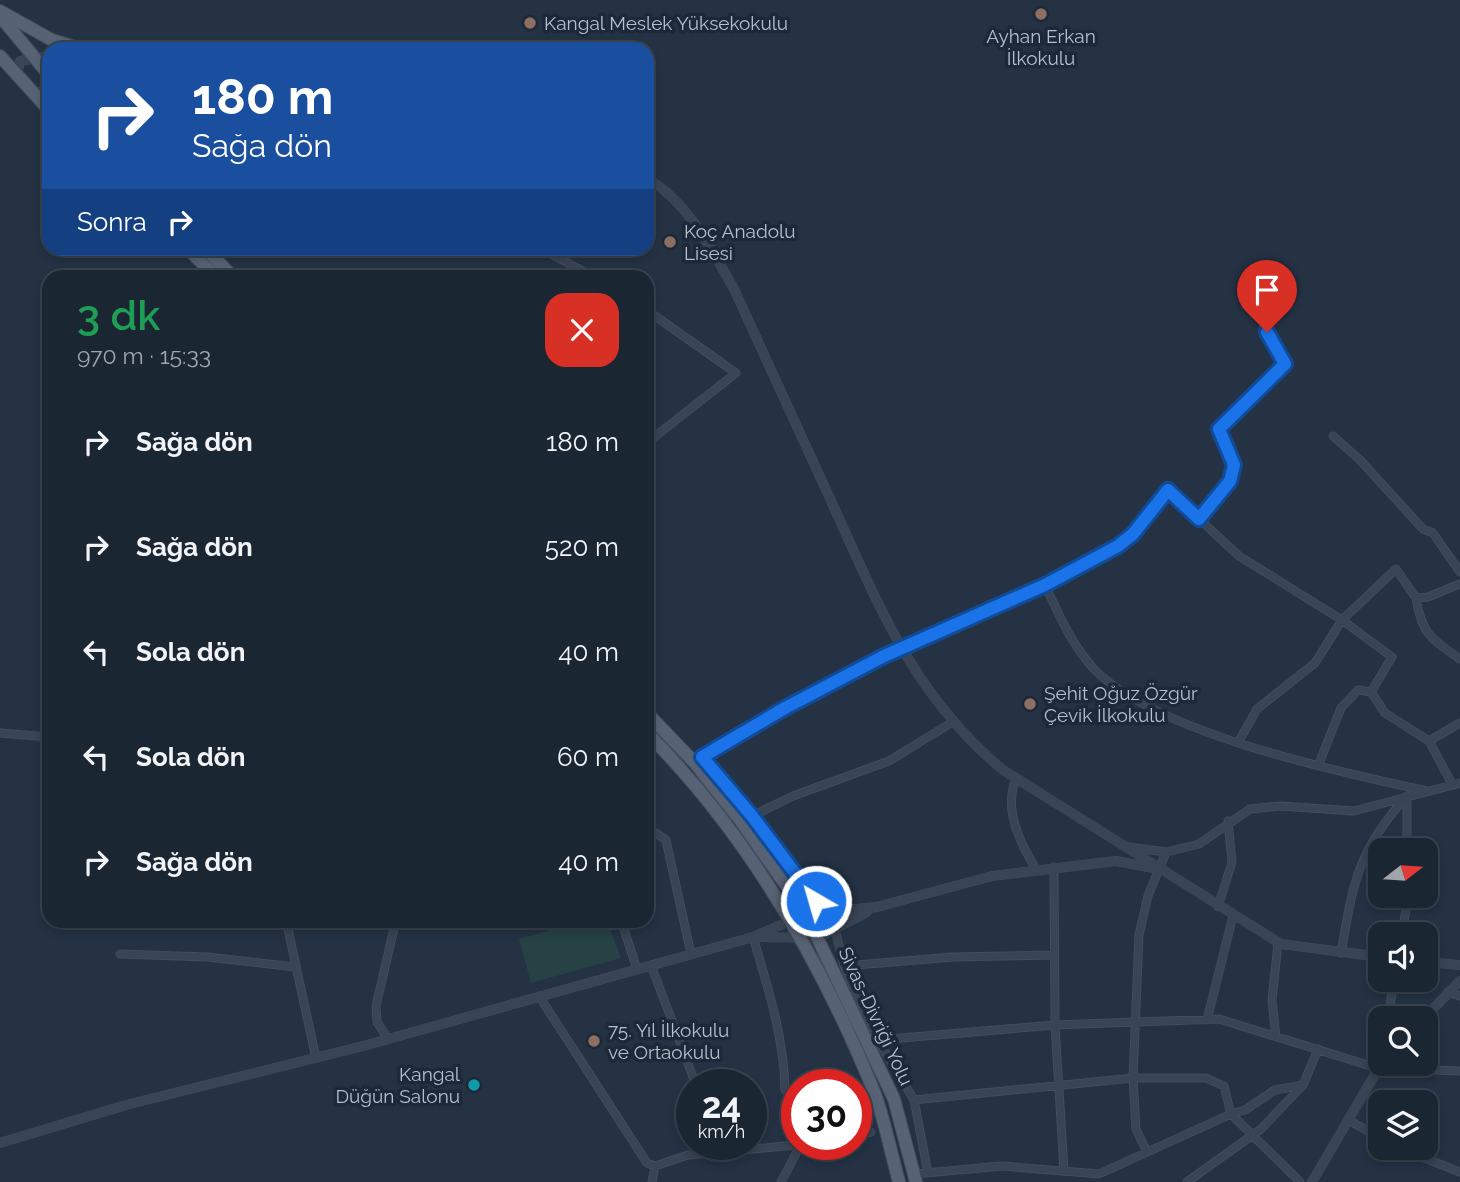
<!DOCTYPE html>
<html lang="tr">
<meta charset="utf-8">
<style>
body{margin:0;font-family:Raleway,sans-serif;background:#242e3b;color:#f1f3f6;height:100vh;display:flex;flex-direction:column;font-size:26px;white-space:nowrap}
*{box-sizing:border-box;margin:0}
p{font-size:23px;color:#a0a5ac}
.icon{flex:none;width:38px;height:38px;fill:none;stroke:currentColor;stroke-width:2;stroke-linecap:round;stroke-linejoin:round}
.map{position:relative;flex:1;overflow:hidden}
.panel{position:absolute;left:42px;top:270px;width:612px;height:658px;display:flex;flex-direction:column;background:#1b2633;border-radius:21px;box-shadow:0 4px 10px #0003,0 0 0 2px #39434e}
.panel>*{flex:none}
.hud{position:absolute;left:42px;top:42px;width:612px;height:214px;border-radius:21px;box-shadow:0 4px 10px #0003,0 0 0 2px #39434e;background:#1a4fa0;color:#fff;overflow:hidden}
.needle{width:46px;rotate:73deg}
.tools{position:absolute;left:1368px;top:838px;display:grid;gap:14px}
.tools a{display:grid;place-items:center;width:70px;height:70px;border-radius:14px;background:#1b2633;box-shadow:0 4px 10px #0003,0 0 0 2px #39434e;font-size:35px}
.speed{position:absolute;left:676px;top:1069px;display:flex;gap:14px;font-size:35px;font-weight:700;text-align:center}
.speed>*{display:grid;place-content:center;width:91px;height:91px;border-radius:50%;background:#1b2633;box-shadow:0 4px 10px #0003,0 0 0 2px #39434e;line-height:1}
.speed small{font-size:18px;font-weight:400}
.speed .limit{border:10px solid #d22;background:#fff;color:#111}
.pin{position:absolute;display:grid;place-items:center;width:60px;height:60px;color:#fff;margin:-72px -30px;border-radius:50% 50% 50% 0;rotate:-45deg;box-shadow:0 0 7px #0007}
.pin .icon{rotate:45deg}
.me{position:absolute;width:77px;margin:-38px;rotate:322deg;stroke-linejoin:round;filter:drop-shadow(0 0 5px #0008)}
.turn{display:flex;align-items:center;gap:24px;height:147px;padding:0 35px;font-size:32px}
.turn .icon{width:91px;height:91px;stroke-width:2.5}
.turn b{display:block;font-size:49px;line-height:60px}
.then{display:flex;align-items:center;height:66px;padding:0 35px;background:#0003;gap:14px;font-size:26px}
.round{display:grid;place-items:center;flex:none;width:74px;height:74px;border-radius:21px;background:#242e3b}
.head{display:flex;align-items:center;justify-content:space-between;height:119px;padding:0 35px}
h1{font-size:42px;font-weight:600;line-height:52px;color:#1e9e55}
ul{padding:0;list-style:none}
li{display:flex;align-items:center;gap:21px;height:105px;padding:0 35px}
li div{flex:1}
li b{display:block;font-size:26px}
li em{font-style:normal}
.map>svg:first-child{display:block}
</style>
<div class="map">
<svg width="1460" height="1182" viewBox="0 0 1460 1182">
<rect width="100%" height="100%" fill="#243244"/>
<path fill="#264245" d="M 580,921 L 607,921 L 621,958 L 531,983 L 519,939 Z"/>
<g fill="none" stroke-linecap="round" stroke-linejoin="round">
<g stroke="#424d5d" stroke-width="9">
<path id="minor" d="M 541,248 L 591,276
M 648,311 L 736,373 L 648,442
M 1333,436 L 1360,460 L 1423,529 L 1433,533 L 1460,572
M 1199,519 L 1230,481 L 1234,465 L 1219,428 L 1285,364 L 1263,328
M 1045,585 C 1059,615 1071,643 1093,668 C 1155,733 1339,772 1427,791
M 1416,598 C 1422,634 1430,638 1460,659
M 0,733 L 49,737
M 1239,741 L 1257,709 L 1315,663 L 1342,620 L 1396,569 L 1416,598 L 1428,597 L 1460,584
M 1429,741 L 1460,723
M 702,757 L 752,816 L 816,902 L 831,913 L 844,966 L 878,1040 L 914,1100 L 928,1173
M 694,762 L 784,708 L 884,656 L 1045,585 L 1118,546 L 1133,534 L 1168,490 L 1239,556 L 1342,620 L 1392,657 L 1371,692
M 1318,766 L 1341,708 L 1358,690 L 1371,692 L 1385,713 L 1429,741 L 1452,784
M 1016,779 C 1003,809 1020,843 1036,869
M 752,816 L 793,796 L 889,761 L 954,721
M 648,835 L 656,833 L 666,840 L 691,954
M 1128,847 L 1166,852 L 1199,844 L 1250,809 L 1280,806 L 1354,811 L 1460,783
M 1407,850 L 1407,797
M 1054,867 L 1055,1025 L 1064,1170
M 1218,907 L 1232,862 L 1228,821
M 286,920 L 316,1058
M 621,920 L 637,969
M 1402,934 L 1408,896
M 753,937 C 768,988 784,1037 785,1090
M 1341,953 C 1353,884 1357,851 1407,796
M 120,954 L 207,957 L 295,967
M 651,965 L 696,1085
M 844,966 L 953,957 L 1054,955
M 1448,992 L 1460,996
M 539,996 L 647,1163 L 655,1166 L 688,1155 L 807,1144
M 1388,1018 L 1394,980
M 1207,1020 L 1233,916
M 1276,1037 L 1272,1000 L 1278,943
M 388,1039 L 377,1022 L 376,1006 L 396,920
M 866,1041 L 1055,1025 L 1219,1019 L 1377,1068 L 1460,1071
M 914,1100 L 1133,1078 L 1206,1078 L 1224,1086 L 1231,1114 L 1300,1182
M 1348,1120 L 1381,1138
M 856,1135 L 871,1132
M 1399,1148 L 1460,1172
M 1147,1152 L 1136,1129 L 1133,1078 L 1139,935 L 1148,896 L 1166,852
M 914,1174 L 1002,1166 L 1099,1174 L 1231,1114 L 1245,1110 L 1275,1090 L 1303,1085
M 652,1182 L 655,1166
M 781,1182 L 800,1146
M 1187,1182 L 1261,1129 L 1303,1085 L 1318,1049"/>
</g>
<g stroke="#424d5d" stroke-width="10">
<path id="tertiary" d="M 17,75 L 20,61 L 49,56
M 33,94 L 49,89
M 648,179 C 689,203 711,249 734,289 C 767,360 799,432 832,503 C 879,606 913,695 1003,770 L 1281,944 L 1381,957
M 758,937 L 817,938 L 867,912
M 1426,962 L 1460,965
M 1424,1018 L 1460,981
M 0,1143 L 126,1105 L 367,1045 L 753,937 L 806,914 L 877,907 L 992,876 L 1116,861 L 1159,869
M 1312,1182 L 1381,1064"/>
</g>
<g stroke="#424d5d" stroke-width="14">
<path id="primary" d="M 0,11 L 52,40 L 81,49
M 0,16 L 49,75
M 0,56 L 49,110
M 187,248 L 215,276
M 205,248 L 232,276
M 648,714 L 694,762 L 741,821 L 806,914 L 894,1099 L 916,1182
M 648,734 C 748,835 822,963 875,1094 C 885,1122 891,1153 899,1182"/>
</g>
<use href="#minor" stroke="#394454" stroke-width="7"/>
<use href="#tertiary" stroke="#394454" stroke-width="9"/>
<use href="#primary" stroke="#576374" stroke-width="12"/>
</g>
<g fill="none" stroke-linecap="round" stroke-linejoin="round">
<g stroke="#114b97" stroke-width="18">
<path id="route" d="M 816,901 L 752,816 L 702,757 L 785,708 L 884,656 L 1045,585 L 1118,546 L 1133,534 L 1168,490 L 1199,519 L 1230,481 L 1234,465 L 1219,429 L 1285,364 L 1267,332"/>
</g>
<use href="#route" stroke="#1a73e8" stroke-width="12"/>
</g>
<g fill="#8d6e63" stroke="#1d2939" stroke-width="2.5">
<circle cx="1041" cy="14" r="7"/>
<circle cx="530" cy="23" r="7"/>
<circle cx="670" cy="242" r="7"/>
<circle cx="1030" cy="704" r="7"/>
<circle cx="594" cy="1041" r="7"/>
</g>
<circle fill="#0f9aa8" stroke="#1d2939" stroke-width="2.5" cx="474" cy="1085" r="7"/>
<g text-anchor="middle" stroke-width="7" stroke-linejoin="round" paint-order="stroke">
<g font-size="19" fill="#b6bfcd" stroke="#1d2939" text-anchor="start">
<text x="544" y="30">Kangal Meslek Yüksekokulu</text>
<text x="1041" y="43" text-anchor="middle">Ayhan Erkan<tspan x="1041" dy="22">İlkokulu</tspan></text>
<text x="684" y="238">Koç Anadolu<tspan x="684" dy="22">Lisesi</tspan></text>
<text x="1044" y="700">Şehit Oğuz Özgür<tspan x="1044" dy="22">Çevik İlkokulu</tspan></text>
<text x="608" y="1037">75. Yıl İlkokulu<tspan x="608" dy="22">ve Ortaokulu</tspan></text>
<text x="460" y="1081" text-anchor="end">Kangal<tspan x="460" dy="22">Düğün Salonu</tspan></text>
</g>
<g font-size="19" fill="#b6bfcd" stroke="#1d2939">
<text transform="translate(876 1016) rotate(65)" y="7">Sivas-Divriği Yolu</text>
</g>
</g>
</svg>
<div class="tools">
<a><svg class="needle" viewBox="-14 -14 28 28"><path d="M0-13l5 13h-10z" fill="#e53935"/><path d="M0 13l5-13h-10z" fill="#a0a5ac"/></svg></a>
<a><svg class="icon" aria-label="sound" viewBox="0 0 24 24"><path d="M4 9h4l5-4v14l-5-4H4zM17 9q2 3 0 6"/></svg></a>
<a><svg class="icon" aria-label="search" viewBox="0 0 24 24"><circle cx="10" cy="10" r="6"/><path d="M15 15l6 6"/></svg></a>
<a><svg class="icon" aria-label="layers" viewBox="0 0 24 24"><path d="M12 4l9 5-9 5-9-5zM3 14l9 5 9-5"/></svg></a>
</div>
<div class="speed"><div>24<small>km/h</small></div><div class="limit">30</div></div>
<div class="pin" style="left:1267px;top:332px;background:#d93025"><svg class="icon" aria-label="arrive" viewBox="0 0 24 24"><path d="M6 21V4h12l-3 4 3 4H6"/></svg></div>
<svg class="me" style="left:816px;top:901px" viewBox="-20 -20 40 40"><circle r="17" fill="#1a73e8" stroke="#fff" stroke-width="3"/><path d="M0-11L8 9 0 5-8 9z" fill="#fff"/></svg>
<div class="hud">
<div class="turn"><svg class="icon" aria-label="right" viewBox="0 0 24 24"><path d="M7 20v-9h11M14 6l5 5-5 5"/></svg><div><b>180 m</b>Sağa dön</div></div>
<div class="then">Sonra<svg class="icon" aria-label="right" viewBox="0 0 24 24"><path d="M7 20v-9h11M14 6l5 5-5 5"/></svg></div>
</div>
<section class="panel">
<div class="head"><div><h1>3 dk</h1><p>970 m · 15:33</p></div><a class="round" style="background:#d93025;color:#fff"><svg class="icon" aria-label="close" viewBox="0 0 24 24"><path d="M6 6l12 12M18 6L6 18"/></svg></a></div>
<ul>
<li><svg class="icon" aria-label="right" viewBox="0 0 24 24"><path d="M7 20v-9h11M14 6l5 5-5 5"/></svg><div><b>Sağa dön</b></div><em>180 m</em></li>
<li><svg class="icon" aria-label="right" viewBox="0 0 24 24"><path d="M7 20v-9h11M14 6l5 5-5 5"/></svg><div><b>Sağa dön</b></div><em>520 m</em></li>
<li><svg class="icon" aria-label="left" viewBox="0 0 24 24"><path d="M17 20v-9H6M10 6l-5 5 5 5"/></svg><div><b>Sola dön</b></div><em>40 m</em></li>
<li><svg class="icon" aria-label="left" viewBox="0 0 24 24"><path d="M17 20v-9H6M10 6l-5 5 5 5"/></svg><div><b>Sola dön</b></div><em>60 m</em></li>
<li><svg class="icon" aria-label="right" viewBox="0 0 24 24"><path d="M7 20v-9h11M14 6l5 5-5 5"/></svg><div><b>Sağa dön</b></div><em>40 m</em></li>
</ul>
</section>
</div>
